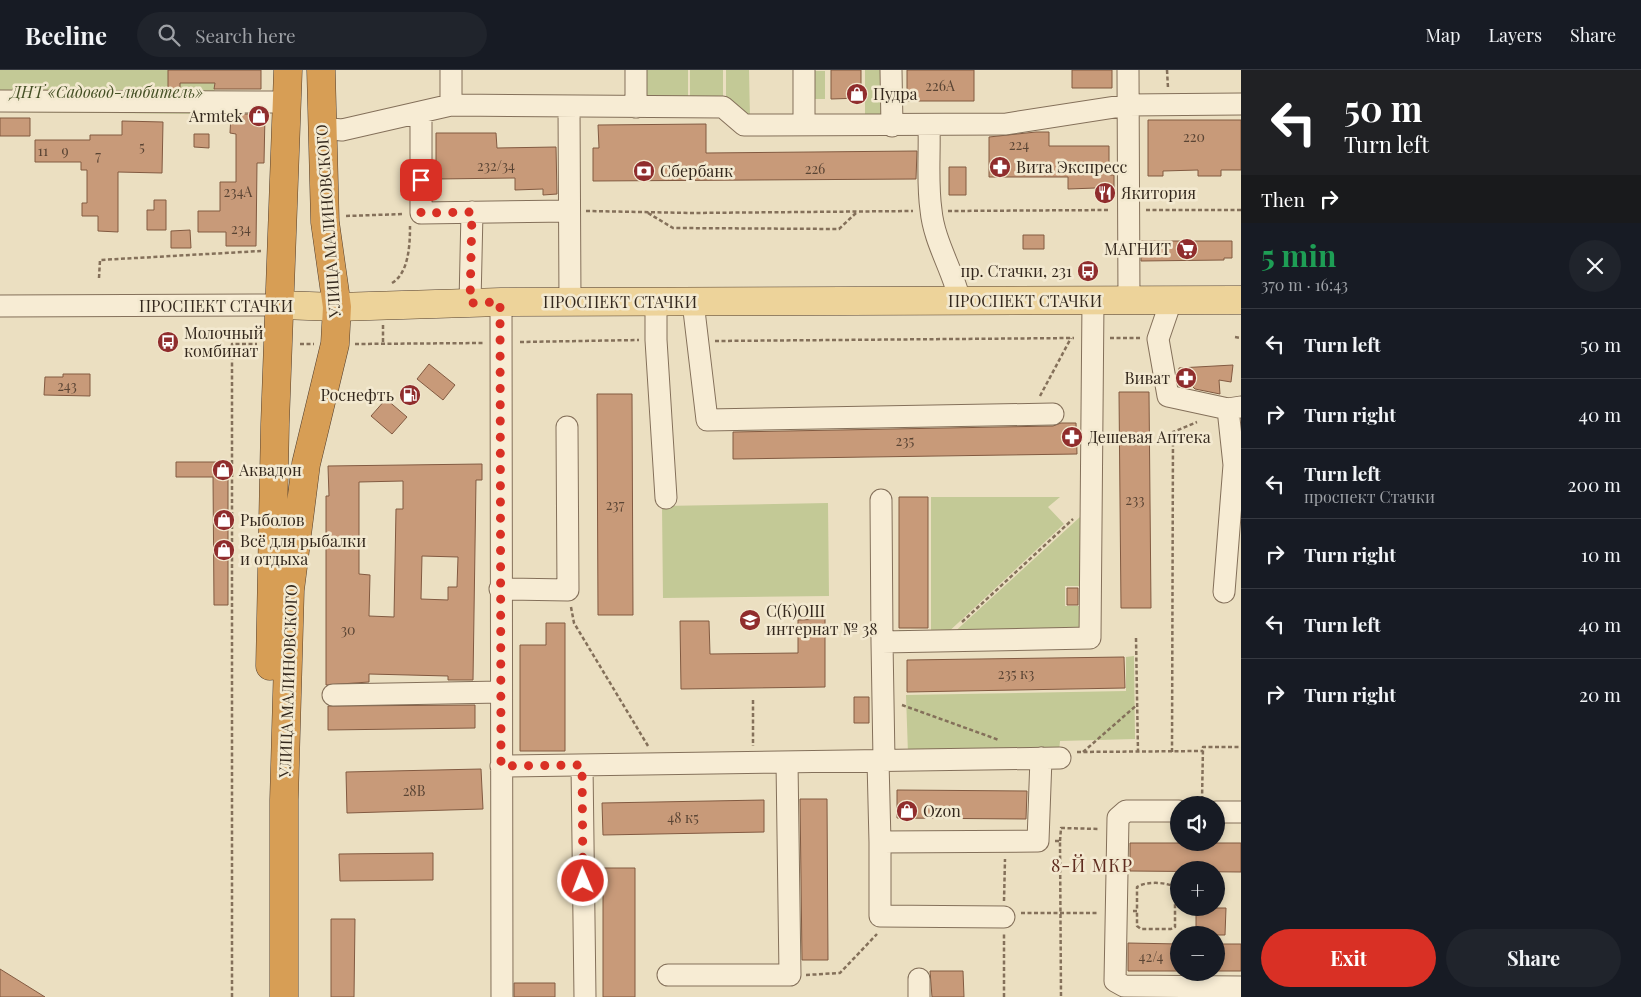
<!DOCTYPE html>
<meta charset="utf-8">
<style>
body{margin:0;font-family:"Playfair Display",serif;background:#20242c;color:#f1f3f6;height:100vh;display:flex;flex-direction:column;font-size:19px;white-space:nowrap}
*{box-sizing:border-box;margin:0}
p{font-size:16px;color:#9ea1a6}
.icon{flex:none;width:28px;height:28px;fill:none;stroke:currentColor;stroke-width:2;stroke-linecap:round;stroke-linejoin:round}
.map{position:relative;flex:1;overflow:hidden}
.side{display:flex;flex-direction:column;background:#171b24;width:400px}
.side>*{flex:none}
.banner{background:#202124;color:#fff;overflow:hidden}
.controls{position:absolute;left:1170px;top:726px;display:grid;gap:10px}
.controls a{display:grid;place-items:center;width:55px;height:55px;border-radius:50%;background:#171b24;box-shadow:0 2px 8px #0003;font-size:25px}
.pin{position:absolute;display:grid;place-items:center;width:42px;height:42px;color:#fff;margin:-21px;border-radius:10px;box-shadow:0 2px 8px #0006}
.me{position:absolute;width:55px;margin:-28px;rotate:359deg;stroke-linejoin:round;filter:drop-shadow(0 0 4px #0008)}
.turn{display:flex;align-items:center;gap:18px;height:105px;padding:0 20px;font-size:22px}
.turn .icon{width:65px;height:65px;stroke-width:2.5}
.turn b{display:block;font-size:35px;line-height:42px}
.then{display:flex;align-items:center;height:48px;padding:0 20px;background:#0003;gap:10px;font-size:19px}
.round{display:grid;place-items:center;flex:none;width:52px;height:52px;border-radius:26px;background:#20242c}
.summary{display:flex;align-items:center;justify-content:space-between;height:85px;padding:0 20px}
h1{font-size:30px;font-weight:700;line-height:38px;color:#1e9e55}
.button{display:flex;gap:10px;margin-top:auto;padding:10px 20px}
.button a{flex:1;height:58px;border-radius:30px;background:#d93025;color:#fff;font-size:20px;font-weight:700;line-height:58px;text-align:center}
.button a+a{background:#20242c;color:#f1f3f6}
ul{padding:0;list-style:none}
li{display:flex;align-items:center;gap:15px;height:70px;padding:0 20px;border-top:1px solid #363941}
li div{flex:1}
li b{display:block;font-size:19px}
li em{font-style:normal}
header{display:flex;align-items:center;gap:30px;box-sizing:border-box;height:70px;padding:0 25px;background:#171b24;border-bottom:1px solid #363941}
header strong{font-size:24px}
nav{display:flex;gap:28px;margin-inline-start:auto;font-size:18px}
.search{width:350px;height:45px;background:#20242c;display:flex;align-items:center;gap:12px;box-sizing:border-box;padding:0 18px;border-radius:28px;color:#9ea1a6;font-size:19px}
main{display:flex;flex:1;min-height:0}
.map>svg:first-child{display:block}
</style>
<header>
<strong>Beeline</strong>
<div class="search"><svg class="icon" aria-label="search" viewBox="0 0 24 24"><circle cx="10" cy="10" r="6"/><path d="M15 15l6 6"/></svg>Search here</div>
<nav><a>Map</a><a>Layers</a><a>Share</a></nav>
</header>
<main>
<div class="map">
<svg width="1241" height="927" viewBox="0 0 1241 927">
<rect width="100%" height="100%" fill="#ebdfc1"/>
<path fill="#c3c996" d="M 0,0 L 215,0 L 214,44 L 0,42 Z
M 646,0 L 688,0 L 688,28 L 646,28 Z
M 690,0 L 723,0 L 723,27 L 690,27 Z
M 726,0 L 749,0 L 750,49 L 726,49 Z
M 865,0 L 887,0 L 887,50 L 865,50 Z
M 813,1 L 825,1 L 825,29 L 812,29 Z
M 931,427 L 1060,427 L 1048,437 L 1064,454 L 943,567 L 899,568 L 899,560 L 931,560 Z
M 828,433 L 829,526 L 663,528 L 662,436 Z
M 1080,447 L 1081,516 L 1065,516 L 1065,536 L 1081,536 L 1082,564 L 950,566 Z
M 1134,586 L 1135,669 L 1060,671 L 1059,681 L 908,684 L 906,625 L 1126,621 L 1126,587 Z"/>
<path fill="#c89a79" stroke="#825a41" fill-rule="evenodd" d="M 168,0 L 261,0 L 261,19 L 214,19 L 215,13 L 180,13 L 180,19 L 168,19 Z
M 831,0 L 861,0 L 861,28 L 831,29 Z
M 907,0 L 974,0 L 974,31 L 907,31 Z
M 1072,0 L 1112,0 L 1112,18 L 1072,18 Z
M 231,44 L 265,44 L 264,93 L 257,93 L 256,176 L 226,176 L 226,162 L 198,162 L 198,141 L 220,141 L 220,112 L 236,112 L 236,64 L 230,63 Z
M 0,48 L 30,48 L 30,66 L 0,66 Z
M 1148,50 L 1241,50 L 1241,100 L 1221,100 L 1221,106 L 1198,106 L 1198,100 L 1163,101 L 1163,106 L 1148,106 Z
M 122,51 L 163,52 L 162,103 L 118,102 L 118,162 L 98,161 L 98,146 L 82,146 L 82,133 L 87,133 L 87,100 L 81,100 L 81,92 L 35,92 L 35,70 L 90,70 L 90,65 L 122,65 Z
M 706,54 L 706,83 L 917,81 L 916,109 L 593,111 L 593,78 L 599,78 L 598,55 Z
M 1036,62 L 1049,62 L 1049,76 L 1109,76 L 1109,105 L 1114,105 L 1114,123 L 1096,123 L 1096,118 L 1068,119 L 1068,107 L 989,107 L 989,67 Z
M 436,63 L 496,63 L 497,78 L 556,77 L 557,124 L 543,125 L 543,119 L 515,120 L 515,108 L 436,109 Z
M 194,64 L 209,64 L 209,78 L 194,77 Z
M 949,97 L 966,97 L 966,125 L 949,125 Z
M 154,130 L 166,130 L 166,160 L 147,160 L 147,140 L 154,140 Z
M 190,160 L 191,178 L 171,178 L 171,161 Z
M 1023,165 L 1044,165 L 1044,179 L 1023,179 Z
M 1141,171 L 1232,171 L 1232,188 L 1224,188 L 1224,190 L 1141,191 Z
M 429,294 L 455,315 L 443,330 L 417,309 Z
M 1233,295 L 1231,312 L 1219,310 L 1220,324 L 1195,319 L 1192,316 L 1179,315 L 1179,298 Z
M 63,304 L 90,304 L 90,326 L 44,325 L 45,307 L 63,307 Z
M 1119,322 L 1149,322 L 1151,538 L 1121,538 Z
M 597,324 L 632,324 L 633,545 L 598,545 Z
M 386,329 L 407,347 L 392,364 L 371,346 Z
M 1061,353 L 1076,353 L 1077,384 L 733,389 L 733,362 L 1053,356 Z
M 176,392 L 228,392 L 228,535 L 214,535 L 213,407 L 176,407 Z
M 482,394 L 482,410 L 476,410 L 473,610 L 448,610 L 448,606 L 369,604 L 369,612 L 326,615 L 326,426 L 329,426 L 328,396 ZM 403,411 L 403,439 L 396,439 L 394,547 L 369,546 L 370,505 L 359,504 L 359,412 ZM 422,486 L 458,487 L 457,517 L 448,517 L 448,530 L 421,529 Z
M 899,427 L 928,427 L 928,558 L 899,558 Z
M 1067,518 L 1078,518 L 1078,535 L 1067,535 Z
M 825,549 L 825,617 L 681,619 L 680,551 L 709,551 L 710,584 L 798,583 L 798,550 Z
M 546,553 L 565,553 L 565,681 L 520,681 L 520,575 L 546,575 Z
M 1124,587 L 1125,618 L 907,622 L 907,590 Z
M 854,627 L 869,627 L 869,653 L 854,653 Z
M 475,635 L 475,658 L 328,660 L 328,636 Z
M 481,699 L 483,739 L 347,743 L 346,702 Z
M 897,720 L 1027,721 L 1026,749 L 897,748 Z
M 800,729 L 827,729 L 828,890 L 802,890 Z
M 764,730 L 764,762 L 603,765 L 602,733 Z
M 1130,773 L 1241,773 L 1241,802 L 1130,801 Z
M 433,783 L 433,810 L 340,811 L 339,784 Z
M 603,798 L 635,798 L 635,927 L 603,927 Z
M 1196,838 L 1226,838 L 1225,865 L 1196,865 Z
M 331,849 L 355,849 L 354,927 L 331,927 Z
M 1128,873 L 1179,874 L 1179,901 L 1128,901 Z
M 1216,874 L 1241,874 L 1241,901 L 1216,901 Z
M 0,899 L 45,927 L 0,927 Z
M 930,901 L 963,901 L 964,927 L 932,927 Z
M 514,913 L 555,913 L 555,927 L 514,927 Z"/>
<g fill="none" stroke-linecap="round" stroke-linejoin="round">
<g stroke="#84705a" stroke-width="23">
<path id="minor" d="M 451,0 L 451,35
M 636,0 L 636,37
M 891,0 L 892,56
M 1128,0 L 1129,231
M 0,31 L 287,32
M 569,36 L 570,232
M 421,43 L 421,143 L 569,141
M 804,55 L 804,0
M 929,56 C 930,83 927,113 931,140 C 934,172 953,200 960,231
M 321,58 L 342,60 L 451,35 L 723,37 L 744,55 L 1006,54 L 1128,35 L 1241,34
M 1171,231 L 1158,269 L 1168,326 L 1228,339 L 1241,337
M 501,232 L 502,927
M 656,232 L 656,270 L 666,428
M 693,232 L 707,350 L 1053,344
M 470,233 L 472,142
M 0,236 L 280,235
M 881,430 L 882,572 L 1090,568 L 1093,231
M 500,519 L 568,520 L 567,357
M 1224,522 L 1234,395 L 1228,339
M 882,572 L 884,690
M 333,625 L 501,622
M 878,691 L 880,772 L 1038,771 L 1041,688
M 582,695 L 585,927
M 501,696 L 1060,688
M 1179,741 L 1126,741 L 1118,748 L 1115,911 L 1124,916 L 1241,917
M 1216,742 L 1241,742
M 880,772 L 880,846 L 1004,847
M 668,905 L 790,905 L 787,692
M 919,909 L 919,927"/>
</g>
<g stroke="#523e2e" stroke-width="29">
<path id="major" d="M 280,235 L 337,237 L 501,232 L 1241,230"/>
</g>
<g stroke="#523e2e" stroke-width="29">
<path id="highway" d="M 270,596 L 275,354 L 288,0
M 284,927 L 284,730 L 290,520 L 306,394 L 335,274 L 337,237 L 325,152 L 321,0"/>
</g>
<path stroke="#84705a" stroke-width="2.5" stroke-dasharray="4 2.5" stroke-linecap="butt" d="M 1167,0 L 1168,18
M 1146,140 L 1241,140
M 586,141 L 691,143 L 913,141
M 948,141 L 1110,140
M 648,143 L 673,158 L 839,159 L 857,142
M 346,146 L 403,144
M 99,208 L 100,190 L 261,181
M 392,213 C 409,203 410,174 410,156
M 383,255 L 383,274
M 1235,267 L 1241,268
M 1110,268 L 1142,268
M 715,271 L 1074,268
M 520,272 L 639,270
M 300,274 L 314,274
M 355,274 L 484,273
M 1040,326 L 1071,268
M 571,537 L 574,553 L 648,676
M 962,552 L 1073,449
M 1136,568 L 1138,682
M 753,630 L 753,676
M 902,635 L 999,670
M 1077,682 L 1203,681
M 1083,682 L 1138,634
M 1172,682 L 1173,362 L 1197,352
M 1202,730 L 1203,677 L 1241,677
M 1055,771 L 1060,771 L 1061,927
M 1060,771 L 1061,758 L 1099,759
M 1004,831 L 1005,789
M 1133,841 L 1137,841 L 1137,817 C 1146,811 1166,812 1175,817 L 1175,857 L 1171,859 L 1141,859 L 1137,856 L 1137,841
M 1021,843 L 1098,843
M 806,905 L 840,903 L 877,864
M 232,927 L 232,274 L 257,274
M 1004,927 L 1004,864"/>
<use href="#minor" stroke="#f7ecd4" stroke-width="21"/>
<use href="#major" stroke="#edd39a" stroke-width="28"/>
<use href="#highway" stroke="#d79e55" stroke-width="28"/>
</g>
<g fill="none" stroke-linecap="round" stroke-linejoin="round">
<path stroke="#d93025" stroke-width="9" stroke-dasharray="0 16.2" d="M 421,110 L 421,143 L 472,142 L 470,233 L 500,232 L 501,696 L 582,695 L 583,811"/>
</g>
<defs>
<g id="shop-disc" transform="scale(1.125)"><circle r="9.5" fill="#902d2d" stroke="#f3e9d0"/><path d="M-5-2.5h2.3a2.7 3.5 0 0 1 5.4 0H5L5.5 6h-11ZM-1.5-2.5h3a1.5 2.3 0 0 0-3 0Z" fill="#fff"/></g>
<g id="pharmacy-disc" transform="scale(1.125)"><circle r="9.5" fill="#902d2d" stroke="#f3e9d0"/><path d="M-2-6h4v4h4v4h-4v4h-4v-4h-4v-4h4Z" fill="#fff"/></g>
<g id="bank-disc" transform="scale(1.125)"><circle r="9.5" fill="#902d2d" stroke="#f3e9d0"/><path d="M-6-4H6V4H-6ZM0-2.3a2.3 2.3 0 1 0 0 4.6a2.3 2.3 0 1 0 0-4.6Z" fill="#fff"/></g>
<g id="restaurant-disc" transform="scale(1.125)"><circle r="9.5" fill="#902d2d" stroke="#f3e9d0"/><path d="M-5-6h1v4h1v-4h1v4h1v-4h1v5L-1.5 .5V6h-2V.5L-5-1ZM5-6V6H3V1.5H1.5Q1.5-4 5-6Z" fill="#fff"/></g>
<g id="supermarket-disc" transform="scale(1.125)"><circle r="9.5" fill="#902d2d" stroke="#f3e9d0"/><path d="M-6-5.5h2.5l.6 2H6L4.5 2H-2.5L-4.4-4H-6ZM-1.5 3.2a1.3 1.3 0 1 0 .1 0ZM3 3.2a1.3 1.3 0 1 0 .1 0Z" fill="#fff"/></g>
<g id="bus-disc" transform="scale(1.125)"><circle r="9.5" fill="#902d2d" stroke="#f3e9d0"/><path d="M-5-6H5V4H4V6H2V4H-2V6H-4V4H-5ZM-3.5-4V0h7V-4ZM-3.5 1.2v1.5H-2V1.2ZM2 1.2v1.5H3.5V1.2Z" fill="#fff"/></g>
<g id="fuel-disc" transform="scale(1.125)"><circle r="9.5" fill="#902d2d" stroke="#f3e9d0"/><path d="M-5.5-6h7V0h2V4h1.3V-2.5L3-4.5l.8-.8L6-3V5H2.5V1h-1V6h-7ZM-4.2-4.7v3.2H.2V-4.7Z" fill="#fff"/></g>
<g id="school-disc" transform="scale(1.125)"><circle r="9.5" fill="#902d2d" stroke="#f3e9d0"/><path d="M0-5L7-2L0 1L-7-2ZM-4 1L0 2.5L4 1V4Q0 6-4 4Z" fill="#fff"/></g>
</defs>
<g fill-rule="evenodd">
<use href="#shop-disc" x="857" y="24"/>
<use href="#shop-disc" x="259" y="46"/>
<use href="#pharmacy-disc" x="1000" y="97"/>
<use href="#bank-disc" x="644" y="101"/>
<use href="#restaurant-disc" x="1105" y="123"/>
<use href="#supermarket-disc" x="1187" y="179"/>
<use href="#bus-disc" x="1088" y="201"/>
<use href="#bus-disc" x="168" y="272"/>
<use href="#pharmacy-disc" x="1186" y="308"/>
<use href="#fuel-disc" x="410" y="325"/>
<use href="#pharmacy-disc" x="1072" y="367"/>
<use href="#shop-disc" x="223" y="400"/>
<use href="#shop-disc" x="224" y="450"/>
<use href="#shop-disc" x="224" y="480"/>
<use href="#school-disc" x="750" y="550"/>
<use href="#shop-disc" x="907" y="741"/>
</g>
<g text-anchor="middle" stroke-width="5" stroke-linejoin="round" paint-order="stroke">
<g font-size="14" fill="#594434">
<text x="940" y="21">226А</text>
<text x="1194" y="72">220</text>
<text x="1019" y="80">224</text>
<text x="142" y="82">5</text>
<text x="43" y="86">11</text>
<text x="65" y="86">9</text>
<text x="98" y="91">7</text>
<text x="496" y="101">232/34</text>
<text x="815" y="104">226</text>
<text x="238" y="127">234А</text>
<text x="241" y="164">234</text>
<text x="67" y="321">243</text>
<text x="905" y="376">235</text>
<text x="1135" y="435">233</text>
<text x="615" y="440">237</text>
<text x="348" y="565">30</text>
<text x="1016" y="609">235 к3</text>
<text x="414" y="726">28В</text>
<text x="683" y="753">48 к5</text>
<text x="1151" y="892">42/4</text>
</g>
<g font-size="16" font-style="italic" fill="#455025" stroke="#f3e9d0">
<text x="107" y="28">ДНТ «Садовод-любитель»</text>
</g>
<g font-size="16" fill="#34281d" stroke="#f3e9d0" text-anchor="start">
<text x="873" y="30">Пудра</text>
<text x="243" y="52" text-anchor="end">Armtek</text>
<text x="1016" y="103">Вита Экспресс</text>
<text x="660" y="107">Сбербанк</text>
<text x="1121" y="129">Якитория</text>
<text x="1171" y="185" text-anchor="end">МАГНИТ</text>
<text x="1072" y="207" text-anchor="end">пр. Стачки, 231</text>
<text x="184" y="269">Молочный<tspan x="184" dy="18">комбинат</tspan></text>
<text x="1170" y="314" text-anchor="end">Виват</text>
<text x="394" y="331" text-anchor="end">Роснефть</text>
<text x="1088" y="373">Дешевая Аптека</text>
<text x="239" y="406">Аквадон</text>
<text x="240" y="456">Рыболов</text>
<text x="240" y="477">Всё для рыбалки<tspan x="240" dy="18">и отдыха</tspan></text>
<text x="766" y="547">С(К)ОШ<tspan x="766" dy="18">интернат № 38</tspan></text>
<text x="923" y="747">Ozon</text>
</g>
<g font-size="16" fill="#34281d" stroke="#f3e9d0">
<text transform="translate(328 151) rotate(-94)" y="6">УЛИЦА МАЛИНОВСКОГО</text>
<text x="1025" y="237">ПРОСПЕКТ СТАЧКИ</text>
<text x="620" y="238">ПРОСПЕКТ СТАЧКИ</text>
<text x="216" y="242">ПРОСПЕКТ СТАЧКИ</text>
<text transform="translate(288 611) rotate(-88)" y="6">УЛИЦА МАЛИНОВСКОГО</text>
</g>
<g font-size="18" letter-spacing="1" fill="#5f2c1f" stroke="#f3e9d0">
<text x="1092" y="802">8-Й МКР</text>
</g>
</g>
</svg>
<div class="controls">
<a><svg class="icon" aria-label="sound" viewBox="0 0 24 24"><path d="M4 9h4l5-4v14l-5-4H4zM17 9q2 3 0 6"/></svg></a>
<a>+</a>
<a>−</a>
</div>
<div class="pin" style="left:421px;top:110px;background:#d93025"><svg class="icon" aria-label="arrive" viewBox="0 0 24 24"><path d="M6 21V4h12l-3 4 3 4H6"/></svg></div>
<svg class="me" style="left:583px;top:811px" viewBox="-20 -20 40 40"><circle r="17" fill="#d93025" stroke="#fff" stroke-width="3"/><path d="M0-11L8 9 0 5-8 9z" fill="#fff"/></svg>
</div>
<section class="side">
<div class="banner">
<div class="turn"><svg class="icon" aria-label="left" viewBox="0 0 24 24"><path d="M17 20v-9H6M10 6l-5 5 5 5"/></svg><div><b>50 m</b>Turn left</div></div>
<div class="then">Then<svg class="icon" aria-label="right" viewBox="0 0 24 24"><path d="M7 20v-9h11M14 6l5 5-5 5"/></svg></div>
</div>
<div class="summary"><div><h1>5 min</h1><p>370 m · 16:43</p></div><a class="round"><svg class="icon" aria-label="close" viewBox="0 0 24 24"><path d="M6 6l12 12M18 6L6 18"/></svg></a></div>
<ul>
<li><svg class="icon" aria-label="left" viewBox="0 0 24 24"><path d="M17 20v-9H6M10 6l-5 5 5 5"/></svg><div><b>Turn left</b></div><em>50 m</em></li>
<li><svg class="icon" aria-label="right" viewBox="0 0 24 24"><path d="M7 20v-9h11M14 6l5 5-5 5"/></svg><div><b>Turn right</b></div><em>40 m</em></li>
<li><svg class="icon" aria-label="left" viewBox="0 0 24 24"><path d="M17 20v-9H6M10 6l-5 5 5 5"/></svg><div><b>Turn left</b><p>проспект Стачки</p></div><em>200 m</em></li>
<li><svg class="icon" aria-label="right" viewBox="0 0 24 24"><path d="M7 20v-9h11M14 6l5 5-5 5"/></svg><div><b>Turn right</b></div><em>10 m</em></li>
<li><svg class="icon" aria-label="left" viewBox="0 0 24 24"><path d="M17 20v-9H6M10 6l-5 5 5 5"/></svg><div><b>Turn left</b></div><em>40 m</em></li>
<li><svg class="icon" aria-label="right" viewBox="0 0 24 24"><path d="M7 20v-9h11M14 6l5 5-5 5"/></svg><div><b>Turn right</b></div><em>20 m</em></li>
</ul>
<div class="button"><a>Exit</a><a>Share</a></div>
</section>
</main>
